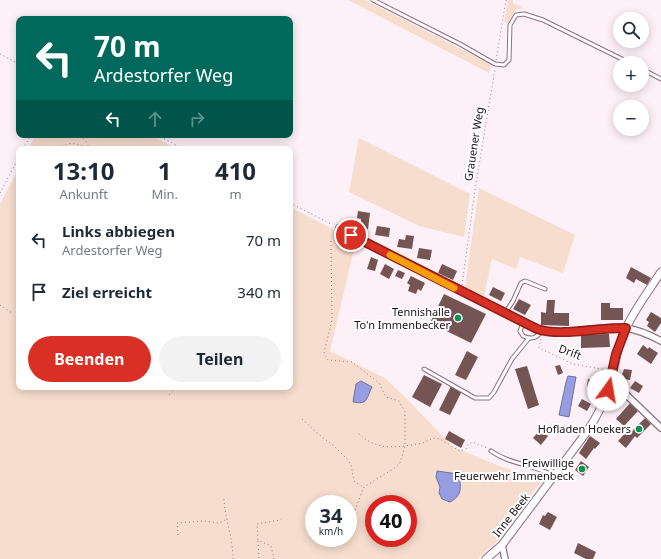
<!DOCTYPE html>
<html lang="de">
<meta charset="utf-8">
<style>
body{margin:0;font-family:"Noto Sans",sans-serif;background:#f2f2f3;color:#1f2937;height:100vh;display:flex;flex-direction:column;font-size:15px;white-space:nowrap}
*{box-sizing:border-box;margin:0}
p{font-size:13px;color:#747a83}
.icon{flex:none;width:22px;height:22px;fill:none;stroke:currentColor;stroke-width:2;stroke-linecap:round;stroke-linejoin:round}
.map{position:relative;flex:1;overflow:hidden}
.sheet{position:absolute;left:16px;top:146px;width:277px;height:244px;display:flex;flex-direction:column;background:#fff;border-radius:8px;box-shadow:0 2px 10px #0003}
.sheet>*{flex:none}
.banner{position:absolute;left:16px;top:16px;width:277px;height:122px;border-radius:8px;box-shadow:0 2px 10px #0003;background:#00695c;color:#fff;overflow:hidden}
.tools{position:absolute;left:613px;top:12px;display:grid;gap:8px}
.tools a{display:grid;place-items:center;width:36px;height:36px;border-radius:50%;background:#fff;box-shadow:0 2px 10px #0003;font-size:20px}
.speed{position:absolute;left:305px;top:495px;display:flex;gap:8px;font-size:20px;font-weight:700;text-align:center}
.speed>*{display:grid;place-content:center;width:52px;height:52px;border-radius:50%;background:#fff;box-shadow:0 2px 10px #0003;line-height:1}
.speed small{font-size:10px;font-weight:400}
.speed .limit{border:6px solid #d22;background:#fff;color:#111}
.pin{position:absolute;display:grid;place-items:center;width:34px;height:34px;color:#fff;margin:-17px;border:2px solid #fff;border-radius:50%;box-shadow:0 1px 4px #0007}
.me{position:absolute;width:44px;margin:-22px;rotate:13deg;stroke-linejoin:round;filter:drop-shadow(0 0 3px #0008)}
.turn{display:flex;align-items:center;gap:14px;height:84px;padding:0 12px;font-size:18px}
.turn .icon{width:52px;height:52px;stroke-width:2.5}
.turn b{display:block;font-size:28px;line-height:34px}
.lanes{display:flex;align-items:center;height:38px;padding:0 12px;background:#0003;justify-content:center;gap:20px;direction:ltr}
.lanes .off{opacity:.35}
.eta{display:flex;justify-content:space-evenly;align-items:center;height:68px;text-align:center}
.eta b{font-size:24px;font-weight:700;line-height:28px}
.action{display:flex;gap:8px;margin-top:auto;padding:8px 12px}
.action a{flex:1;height:46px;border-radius:24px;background:#d93025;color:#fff;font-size:16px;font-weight:700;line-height:46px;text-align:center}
.action a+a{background:#f2f2f3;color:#1f2937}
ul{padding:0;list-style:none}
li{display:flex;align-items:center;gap:12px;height:52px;padding:0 12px}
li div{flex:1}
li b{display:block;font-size:15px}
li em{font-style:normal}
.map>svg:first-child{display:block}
</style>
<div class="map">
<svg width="661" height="559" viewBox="0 0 661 559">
<rect width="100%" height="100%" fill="#fef0f7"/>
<path fill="#f6ddcd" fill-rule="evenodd" d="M 348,0 L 365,0 L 491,64 L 489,73 Z
M 508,0 L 513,0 L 513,3 L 524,8 L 515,10 L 508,23 L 504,22 Z
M 36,135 L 150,135 L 177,149 L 28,149 Z
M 359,138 L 470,194 L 464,237 L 419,226 L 349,192 Z
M 19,168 L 19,387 L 290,387 L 290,207 L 356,241 L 330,351 L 385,378 L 409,401 L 453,447 L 507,469 L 543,479 L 498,540 L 478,559 L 0,559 L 0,204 ZM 314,504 L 348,504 L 348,538 L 314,538 ZM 374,504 L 408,504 L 408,538 L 374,538 Z
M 479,188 L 575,235 L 563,273 L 520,257 L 516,269 L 492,259 L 484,296 L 465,287 Z"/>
<path fill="#969de0" stroke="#7273a4" d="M 568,376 L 576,377 L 569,417 L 559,415 L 566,382 Z
M 361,381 L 372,387 C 366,399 368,405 353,402 L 356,384 Z
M 437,471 L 458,474 C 462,486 462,496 450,502 L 442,499 L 439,493 L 440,487 L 436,477 Z"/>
<path fill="#755454" d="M 358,211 L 370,213 L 368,229 L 360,228 L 361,219 L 357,218 Z
M 377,226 L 390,228 L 389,237 L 375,235 Z
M 406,235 L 414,236 L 412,249 L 397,247 L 399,239 L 405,240 Z
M 419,248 L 432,250 L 430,260 L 417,258 Z
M 371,257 L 378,260 L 375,271 L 367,269 Z
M 385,264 L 394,269 L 389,279 L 380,274 Z
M 442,264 L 457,271 L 453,280 L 438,273 Z
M 631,267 L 651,278 L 647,285 L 636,279 L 634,283 L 626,278 Z
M 398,270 L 405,273 L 402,279 L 395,276 Z
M 411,276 L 425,283 L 421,291 L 418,289 L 416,294 L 408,291 L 410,285 L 407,283 Z
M 493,287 L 505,293 L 501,301 L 489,295 Z
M 444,294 L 486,314 L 471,343 L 430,323 Z
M 519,299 L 531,305 L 525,315 L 513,309 Z
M 547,300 L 555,300 L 554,313 L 569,313 L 569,326 L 541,325 L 541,312 L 546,313 Z
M 601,303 L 610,303 L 610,308 L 623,308 L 623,320 L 601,320 Z
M 651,312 L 661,318 L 661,323 L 655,332 L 647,326 L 649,322 L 646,320 Z
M 609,334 L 610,347 L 581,348 L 581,335 Z
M 643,345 L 648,349 L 649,347 L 658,353 L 651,364 L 637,354 Z
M 467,351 L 478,357 L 466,380 L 455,375 Z
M 560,365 L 563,373 L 558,375 L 555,366 Z
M 527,366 L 539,405 L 528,409 L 515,369 Z
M 624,369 L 632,370 L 630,380 L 623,379 L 624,376 L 622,375 Z
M 424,375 L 442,384 L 430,407 L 412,397 Z
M 588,379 L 599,381 L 598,389 L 587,386 Z
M 635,381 L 643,386 L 639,393 L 630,388 Z
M 451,386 L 462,391 L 450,415 L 439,410 Z
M 582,399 L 591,404 L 587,411 L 578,406 Z
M 631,402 L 639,410 L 624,426 L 616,419 Z
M 645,418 L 651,424 L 637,438 L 635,436 L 626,448 L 618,441 L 628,430 L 631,432 Z
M 540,430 L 548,436 L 541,445 L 533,438 Z
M 449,431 L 465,440 L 461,448 L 445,439 Z
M 590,436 L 600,443 L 595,449 L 594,448 L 586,459 L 579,453 Z
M 581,461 L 589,467 L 583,476 L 575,470 Z
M 548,512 L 557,517 L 550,530 L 539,524 L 543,515 L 545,516 Z
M 578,543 L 596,552 L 593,559 L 586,559 L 574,553 Z"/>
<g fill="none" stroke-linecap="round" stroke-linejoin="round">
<g stroke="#8e707f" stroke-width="5">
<path id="service" d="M 373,0 L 460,44 L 495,64 L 504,65 L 509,60 L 510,25 L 516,15 L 524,14 L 543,20 L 630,63
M 642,69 L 661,79
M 505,313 L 513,301 L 521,283 L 525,281 L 545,289
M 523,323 L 520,331 L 523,336 C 532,340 536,338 542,331
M 424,369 L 475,398 L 489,398 L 494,392 L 512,359 L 529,338
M 491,451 C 511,465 533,464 554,476"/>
</g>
<g stroke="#8e707f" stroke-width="8">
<path id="minor" d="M 339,228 L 537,329 C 566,338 597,324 626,328 C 639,330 650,335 661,341
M 611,380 L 661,428
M 502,545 L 505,559"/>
</g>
<g stroke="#8e707f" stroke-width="9">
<path id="tertiary" d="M 486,559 L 502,545 L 586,433 C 597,417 606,400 611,380 C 615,365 617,350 623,335 C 631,314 648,292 661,272"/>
</g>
<path stroke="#8e8188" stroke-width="1" stroke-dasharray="1 3" stroke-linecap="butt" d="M 0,54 L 19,64
M 496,60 L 506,0
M 81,135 L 90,148
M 157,135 L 184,149
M 23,149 L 31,135
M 59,149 C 67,139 82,145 92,149
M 0,193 L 19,157
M 290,203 L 333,225
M 331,241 L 332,320 L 324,353 L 328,360 L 352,362 L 379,383 L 386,397 L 399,401 L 405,412 L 405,446 C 385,448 373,447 358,433
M 462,285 L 475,190 L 495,69
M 0,305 L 12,313
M 541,339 L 539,348 L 573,364 L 607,370
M 169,395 L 177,387
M 302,419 L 317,433 L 334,446 L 347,459 L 351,465 L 354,481 L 363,487
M 224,499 C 225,519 233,538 233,559
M 349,525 L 364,487 L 393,469 L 400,463 L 405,446 L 423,443 L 433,438 L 440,439 L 460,451 L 466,449 L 468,444 L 473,442 L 487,448
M 178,535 L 177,523 L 203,521 L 219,523 L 227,519
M 258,541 L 259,559
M 274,559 L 271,546 L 258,540 L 257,524 L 280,520 L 284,517"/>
<use href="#service" stroke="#fff" stroke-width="3"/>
<use href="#minor" stroke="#fff" stroke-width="5.5"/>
<use href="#tertiary" stroke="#fff" stroke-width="7"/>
</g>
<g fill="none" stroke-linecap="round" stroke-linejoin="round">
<g stroke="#8d1f18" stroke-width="10">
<path id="route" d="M 351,235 L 537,329 C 561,337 599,327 626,328 L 616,354 L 608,390"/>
</g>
<use href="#route" stroke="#d93025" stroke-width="7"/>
<path stroke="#f59e0b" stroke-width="7" d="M 390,255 L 454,288"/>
</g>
<g fill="#069150" stroke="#fff" stroke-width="1.5">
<circle cx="458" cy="318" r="4"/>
<circle cx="639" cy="429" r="4"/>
<circle cx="582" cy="469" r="4"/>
</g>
<g text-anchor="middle" stroke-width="4" stroke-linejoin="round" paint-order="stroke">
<g font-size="11" fill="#1d1117" stroke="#fff">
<text transform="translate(474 144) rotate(-81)" y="4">Grauener Weg</text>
<text transform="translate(570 352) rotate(21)" y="4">Drift</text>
<text transform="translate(511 515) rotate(-52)" y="4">Inne Beek</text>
</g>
<g font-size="11" fill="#1d1117" stroke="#fff" text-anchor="end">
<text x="450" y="316">Tennishalle<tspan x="450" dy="13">To'n Immenbecker</tspan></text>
<text x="631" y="433">Hofladen Hoekers</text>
<text x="574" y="467">Freiwillige<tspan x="574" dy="13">Feuerwehr Immenbeck</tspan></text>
</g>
</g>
</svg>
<div class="tools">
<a><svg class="icon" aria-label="search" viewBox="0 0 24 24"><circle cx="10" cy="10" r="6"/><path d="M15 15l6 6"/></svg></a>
<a>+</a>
<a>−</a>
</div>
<div class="speed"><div>34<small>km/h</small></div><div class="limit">40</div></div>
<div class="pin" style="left:351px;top:235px;background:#d93025"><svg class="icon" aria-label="arrive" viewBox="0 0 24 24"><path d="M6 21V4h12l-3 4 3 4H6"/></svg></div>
<svg class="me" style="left:608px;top:390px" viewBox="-20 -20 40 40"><circle r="19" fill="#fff"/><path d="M0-13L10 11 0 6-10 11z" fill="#d93025"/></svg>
<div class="banner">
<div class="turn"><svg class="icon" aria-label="left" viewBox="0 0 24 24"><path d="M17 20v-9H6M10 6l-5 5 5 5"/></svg><div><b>70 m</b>Ardestorfer Weg</div></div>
<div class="lanes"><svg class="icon" aria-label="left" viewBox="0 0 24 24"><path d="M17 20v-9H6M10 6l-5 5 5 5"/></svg><svg class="icon off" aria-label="ahead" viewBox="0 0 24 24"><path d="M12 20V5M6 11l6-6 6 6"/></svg><svg class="icon off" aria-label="right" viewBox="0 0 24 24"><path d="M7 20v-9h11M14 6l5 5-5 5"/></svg></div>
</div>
<section class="sheet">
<div class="eta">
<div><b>13:10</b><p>Ankunft</p></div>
<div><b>1</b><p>Min.</p></div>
<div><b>410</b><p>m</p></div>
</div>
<ul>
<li><svg class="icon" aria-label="left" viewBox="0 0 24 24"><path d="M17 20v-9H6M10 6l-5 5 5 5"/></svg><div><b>Links abbiegen</b><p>Ardestorfer Weg</p></div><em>70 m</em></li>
<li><svg class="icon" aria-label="arrive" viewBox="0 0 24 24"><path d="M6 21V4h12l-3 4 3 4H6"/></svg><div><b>Ziel erreicht</b></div><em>340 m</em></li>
</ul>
<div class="action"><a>Beenden</a><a>Teilen</a></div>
</section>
</div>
